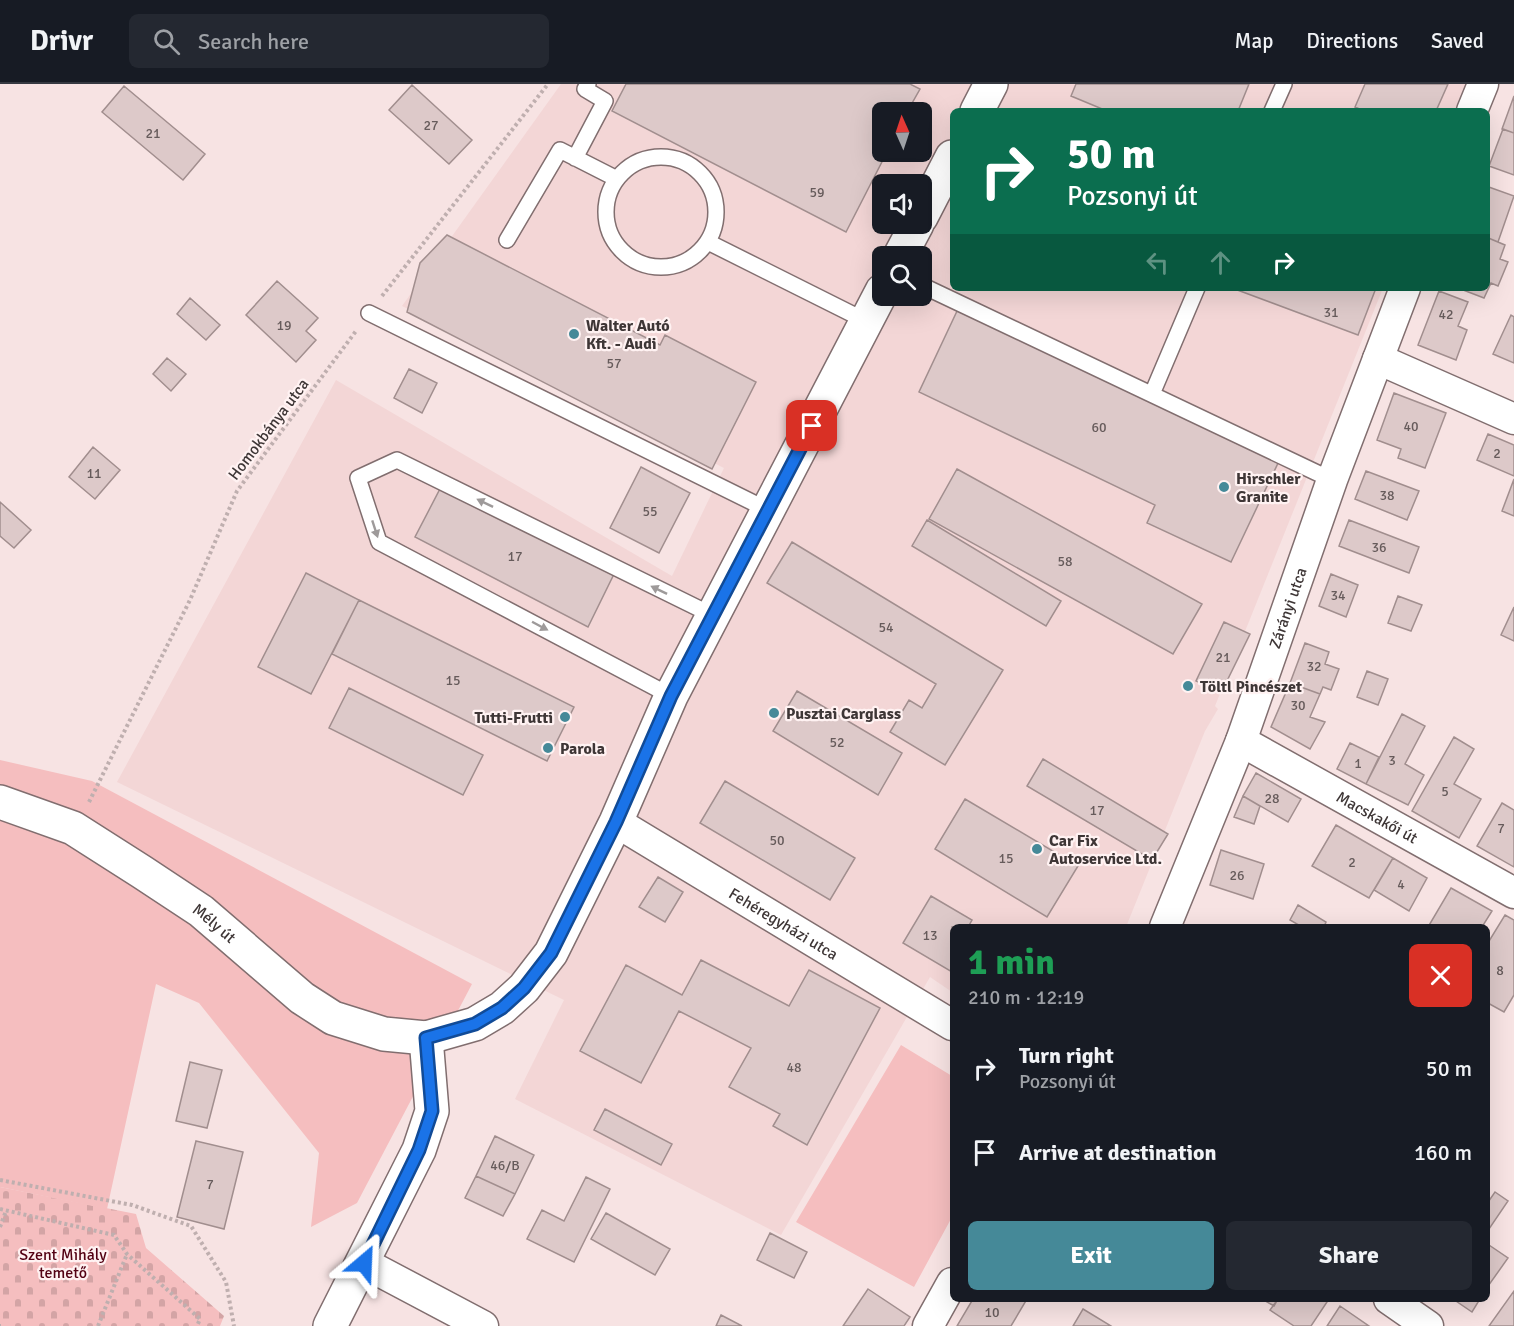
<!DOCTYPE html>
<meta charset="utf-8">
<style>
body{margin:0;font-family:Signika,sans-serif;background:#242831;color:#f1f3f6;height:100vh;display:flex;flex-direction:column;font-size:22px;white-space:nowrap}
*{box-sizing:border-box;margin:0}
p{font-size:20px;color:#9ea1a6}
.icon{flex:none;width:33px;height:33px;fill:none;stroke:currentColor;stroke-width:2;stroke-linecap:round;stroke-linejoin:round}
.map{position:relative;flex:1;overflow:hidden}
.side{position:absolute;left:950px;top:840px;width:540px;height:378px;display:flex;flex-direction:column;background:#171b24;border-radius:9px;box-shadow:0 6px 24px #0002}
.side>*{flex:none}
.top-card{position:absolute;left:950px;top:24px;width:540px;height:183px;border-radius:9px;box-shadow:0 6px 24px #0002;background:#0b6e4f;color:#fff;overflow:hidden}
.needle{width:39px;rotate:357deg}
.controls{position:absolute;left:872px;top:18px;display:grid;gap:12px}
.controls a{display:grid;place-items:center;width:60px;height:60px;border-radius:9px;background:#171b24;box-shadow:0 6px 24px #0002;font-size:30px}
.pin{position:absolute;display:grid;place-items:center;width:51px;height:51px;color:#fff;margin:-26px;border-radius:12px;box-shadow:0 3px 9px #0006}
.me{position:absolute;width:66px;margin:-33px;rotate:26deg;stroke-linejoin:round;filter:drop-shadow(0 0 4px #0008)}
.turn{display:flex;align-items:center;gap:21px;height:126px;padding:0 18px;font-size:27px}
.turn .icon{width:78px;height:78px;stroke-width:2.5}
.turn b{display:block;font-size:42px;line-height:51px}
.lanes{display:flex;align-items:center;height:57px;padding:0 18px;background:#0003;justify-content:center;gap:30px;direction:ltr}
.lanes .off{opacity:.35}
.round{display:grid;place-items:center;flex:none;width:63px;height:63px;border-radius:9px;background:#242831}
.overview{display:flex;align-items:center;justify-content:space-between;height:102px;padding:0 18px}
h1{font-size:36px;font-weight:700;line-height:45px;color:#1e9e55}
.button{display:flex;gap:12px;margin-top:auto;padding:12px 18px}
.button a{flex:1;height:69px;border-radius:9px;background:#458998;color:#fff;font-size:24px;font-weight:700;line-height:69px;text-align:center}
.button a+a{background:#242831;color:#f1f3f6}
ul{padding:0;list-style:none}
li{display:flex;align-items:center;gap:18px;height:84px;padding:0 18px}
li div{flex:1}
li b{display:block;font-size:22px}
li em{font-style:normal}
header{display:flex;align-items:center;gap:36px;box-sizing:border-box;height:84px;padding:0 30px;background:#171b24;border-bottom:2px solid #363941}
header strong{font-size:28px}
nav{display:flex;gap:33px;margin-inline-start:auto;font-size:21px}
.search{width:420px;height:54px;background:#242831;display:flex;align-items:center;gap:15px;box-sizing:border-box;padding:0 21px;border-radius:9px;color:#9ea1a6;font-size:22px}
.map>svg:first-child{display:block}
</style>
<header>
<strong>Drivr</strong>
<div class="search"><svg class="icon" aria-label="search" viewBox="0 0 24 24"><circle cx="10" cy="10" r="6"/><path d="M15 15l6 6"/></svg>Search here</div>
<nav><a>Map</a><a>Directions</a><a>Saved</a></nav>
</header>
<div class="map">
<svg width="1514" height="1242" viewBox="0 0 1514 1242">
<defs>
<pattern id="cemetery-stones" width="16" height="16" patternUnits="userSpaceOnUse" patternTransform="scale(1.5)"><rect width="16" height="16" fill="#f5bebf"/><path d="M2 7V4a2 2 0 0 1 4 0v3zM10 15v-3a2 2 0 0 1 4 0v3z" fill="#d3a4a5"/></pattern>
</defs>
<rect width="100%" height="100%" fill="#f7e3e3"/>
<path fill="#f3d6d6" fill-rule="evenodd" d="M 561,0 L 1465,0 L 1454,27 L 952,27 L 952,204 L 1383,204 L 1215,622 L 1218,625 L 1205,647 L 1126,843 L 952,843 L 952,908 L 930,893 L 781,1151 L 515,1015 L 564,916 L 117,698 L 336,296 L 672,492 L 724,384 L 402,222 ZM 882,28 L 921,28 L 921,68 L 882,68 ZM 882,100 L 921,100 L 921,140 L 882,140 ZM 882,172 L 921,172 L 921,212 L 882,212 Z"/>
<path fill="url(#cemetery-stones)" d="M 0,1103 L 136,1130 L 146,1164 L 224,1232 L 220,1242 L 0,1242 Z"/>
<path fill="#f5bebf" d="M 0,676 L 92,697 L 472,900 L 357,1119 L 311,1143 L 319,1069 L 199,919 L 156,900 L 107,1125 L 0,1103 Z
M 901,961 L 952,992 L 952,1133 L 914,1203 L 796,1138 Z"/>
<path fill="#ddc9c9" stroke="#a18e8e" stroke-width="1.5" d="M 626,0 L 910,0 L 920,5 L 907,28 L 882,28 L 882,68 L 887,68 L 846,148 L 612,27 Z
M 1076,0 L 1249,0 L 1238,27 L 1107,27 L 1071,12 Z
M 1365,0 L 1448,0 L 1436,27 L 1364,27 L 1355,23 Z
M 412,1 L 472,56 L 449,80 L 389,26 Z
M 124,2 L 205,70 L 183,96 L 102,28 Z
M 1514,12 L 1514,49 L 1502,45 Z
M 1503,45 L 1514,49 L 1514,91 L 1489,82 Z
M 1486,102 L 1514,112 L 1498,158 L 1486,153 Z
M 447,151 L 660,261 L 665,251 L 756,298 L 712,385 L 407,228 L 420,179 Z
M 1486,153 L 1505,161 L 1500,175 L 1508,178 L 1498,202 L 1491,199 L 1484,214 L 1458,204 L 1486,204 Z
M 277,197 L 318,234 L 306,247 L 316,256 L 296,278 L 246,231 Z
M 1232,204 L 1376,204 L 1358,251 Z
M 1439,207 L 1468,218 L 1458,242 L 1467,246 L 1456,276 L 1418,261 Z
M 190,214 L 220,241 L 206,256 L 177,230 Z
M 958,225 L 1279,377 L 1231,478 L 1147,439 L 1155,421 L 919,308 Z
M 1511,231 L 1514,233 L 1514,279 L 1493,270 Z
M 167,274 L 186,290 L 171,307 L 153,290 Z
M 409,285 L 437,299 L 422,329 L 394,314 Z
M 1394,309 L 1446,329 L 1425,384 L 1398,374 L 1401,365 L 1377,356 Z
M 1488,350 L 1514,361 L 1514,392 L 1477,376 Z
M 93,363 L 120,386 L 95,415 L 69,393 Z
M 641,383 L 690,409 L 659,469 L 610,444 Z
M 957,385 L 1202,520 L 1173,570 L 929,435 Z
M 1366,387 L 1419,407 L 1407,436 L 1355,415 Z
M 1514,395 L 1514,432 L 1502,427 Z
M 442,401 L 614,490 L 588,543 L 415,453 Z
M 0,418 L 31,446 L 14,464 L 0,452 Z
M 927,436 L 1061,517 L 1046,542 L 912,462 Z
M 1349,436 L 1419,463 L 1409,489 L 1339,462 Z
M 792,458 L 1003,586 L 945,681 L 890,648 L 909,616 L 922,624 L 936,600 L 767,499 Z
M 306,489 L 359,516 L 311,610 L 258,583 Z
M 1331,490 L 1358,501 L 1346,533 L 1319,522 Z
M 1398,512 L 1422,521 L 1411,547 L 1388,539 Z
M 359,516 L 574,623 L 547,677 L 332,570 Z
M 1514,523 L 1514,557 L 1501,551 Z
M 1224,538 L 1250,550 L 1221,609 L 1196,597 Z
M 1305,559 L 1329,568 L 1325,580 L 1339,585 L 1331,606 L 1323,603 L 1320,610 L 1290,599 Z
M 1367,587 L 1388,595 L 1378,621 L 1357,613 Z
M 1290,599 L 1320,610 L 1310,633 L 1325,638 L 1310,665 L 1271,643 Z
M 349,604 L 483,671 L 463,711 L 329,644 Z
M 797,607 L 902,669 L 878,711 L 773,647 Z
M 1402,630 L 1425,642 L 1405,680 L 1424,691 L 1408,721 L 1366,700 Z
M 1454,653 L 1474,665 L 1454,700 L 1481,715 L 1459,754 L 1412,727 Z
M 1350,659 L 1379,673 L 1366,700 L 1337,685 Z
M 1043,675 L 1168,750 L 1152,776 L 1027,702 Z
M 1256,689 L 1301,715 L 1288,738 L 1243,712 Z
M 725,697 L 855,774 L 830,816 L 700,739 Z
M 1243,712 L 1260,722 L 1254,740 L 1234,733 Z
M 965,715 L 1078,782 L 1047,833 L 935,765 Z
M 1502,719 L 1514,726 L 1514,783 L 1477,762 Z
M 1336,741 L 1393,774 L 1369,814 L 1312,782 Z
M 1221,766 L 1264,780 L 1253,815 L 1210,801 Z
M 1393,774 L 1427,794 L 1409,827 L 1374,806 Z
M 658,793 L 683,808 L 665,838 L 639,823 Z
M 1451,804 L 1492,827 L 1482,843 L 1428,843 Z
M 931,812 L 972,836 L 968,843 L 952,843 L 952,888 L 903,859 Z
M 1298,821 L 1326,838 L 1324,843 L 1302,843 L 1290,836 Z
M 1505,831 L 1514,836 L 1514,911 L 1504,928 L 1486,918 L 1486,862 Z
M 701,876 L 789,922 L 809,886 L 880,924 L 807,1061 L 773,1042 L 780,1030 L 729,1003 L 751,964 L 679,927 L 641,999 L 580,967 L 626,881 L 682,911 Z
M 190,978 L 222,986 L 207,1044 L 176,1037 Z
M 605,1025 L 672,1060 L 661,1081 L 594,1046 Z
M 495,1052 L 534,1071 L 515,1110 L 476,1092 Z
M 196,1057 L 243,1068 L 224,1145 L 177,1133 Z
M 476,1092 L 515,1110 L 503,1132 L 465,1114 Z
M 586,1093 L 610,1105 L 574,1178 L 527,1155 L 542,1126 L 564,1137 Z
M 1495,1108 L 1508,1117 L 1489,1145 L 1486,1143 L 1486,1121 Z
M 606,1129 L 670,1165 L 655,1191 L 591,1155 Z
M 770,1149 L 807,1168 L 794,1194 L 757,1176 Z
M 1486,1159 L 1508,1174 L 1486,1205 Z
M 868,1205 L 910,1233 L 904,1242 L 843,1242 Z
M 1514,1207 L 1514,1242 L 1489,1242 Z
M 973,1215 L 1027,1215 L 1011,1242 L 957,1242 Z
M 1262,1215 L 1278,1215 L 1274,1222 Z
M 1278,1215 L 1329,1215 L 1311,1242 L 1294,1242 L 1270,1226 Z
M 1453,1215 L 1480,1215 L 1472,1228 Z
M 1340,1222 L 1369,1242 L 1327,1242 Z
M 1083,1225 L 1111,1242 L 1073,1242 Z
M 721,1231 L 742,1242 L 716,1242 Z"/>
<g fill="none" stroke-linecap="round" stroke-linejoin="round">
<g stroke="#816e6f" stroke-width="18">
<path id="lane" d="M 1272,27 L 1284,0
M606 128a55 55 0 1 1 110 0a55 55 0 1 1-110 0Z
M 575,74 L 605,17 L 585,5 L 588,0
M 507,156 L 560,66 L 617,95
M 708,158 L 866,237
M 921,201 L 1332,396
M 369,229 L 768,426
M 1152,310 L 1197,204
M 671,612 L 379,458 L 358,394 L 397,376 L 712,531"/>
</g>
<g stroke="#816e6f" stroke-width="33">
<g id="street">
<path d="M 1472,27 L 1483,0"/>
<path d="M 1378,275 L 1514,335"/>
<path id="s1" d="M 1241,657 L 1514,809"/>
<path id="s2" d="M 616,738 L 952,941"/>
<path id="s3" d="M 1165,843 L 1241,657 L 1332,396 L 1405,204"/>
<path d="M 364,1179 L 483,1242"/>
<path d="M 1389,1215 L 1428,1242"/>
<path d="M 928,1242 L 952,1199"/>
</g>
</g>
<g stroke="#816e6f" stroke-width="36">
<g id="secondary">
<path d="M 977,27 L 991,0"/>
<path d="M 921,133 L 952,73"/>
<path d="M 900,172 L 917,140"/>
<path id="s4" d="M 0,718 L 73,744 L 142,788 L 201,827 L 302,914 L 333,934 L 384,950 L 426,954 L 475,940 L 502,924 L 524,904 L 551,869 L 616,738 L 671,612 L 882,207"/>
<path d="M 330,1242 L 419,1066 L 432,1027 L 426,954"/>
</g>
</g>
<path stroke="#bfafaf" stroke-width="4" stroke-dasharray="3 3" stroke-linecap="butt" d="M 382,212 L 548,0
M 89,718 L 190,516 L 237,407 L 356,247
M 0,1096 L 132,1121 L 191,1142 L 226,1198 L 234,1242
M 0,1125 L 114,1151 L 127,1170 L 200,1235 L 197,1242
M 0,1143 L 6,1127
M 0,1242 L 1,1242
M 98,1242 L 127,1170"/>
<use href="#lane" stroke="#fff" stroke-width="15"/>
<use href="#street" stroke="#fff" stroke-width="30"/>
<use href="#secondary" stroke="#fff" stroke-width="33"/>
</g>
<defs><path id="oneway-solid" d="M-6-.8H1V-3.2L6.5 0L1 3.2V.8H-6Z" transform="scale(1.5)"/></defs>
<g fill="#9e9a9a">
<use href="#oneway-solid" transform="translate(485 419) rotate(-154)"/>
<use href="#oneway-solid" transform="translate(375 445) rotate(72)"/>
<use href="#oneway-solid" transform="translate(659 506) rotate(-154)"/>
<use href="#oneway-solid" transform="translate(540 542) rotate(28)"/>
</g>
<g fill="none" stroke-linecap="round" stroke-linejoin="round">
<g stroke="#114b97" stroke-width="15">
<path id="route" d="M 364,1179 L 419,1066 L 432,1027 L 426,954 L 475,940 L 502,924 L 524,904 L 551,869 L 616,738 L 671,612 L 812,342"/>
</g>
<use href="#route" stroke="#1a73e8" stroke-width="10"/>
</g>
<g fill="#458998" stroke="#fff2f2" stroke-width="2">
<circle cx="574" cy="250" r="6"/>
<circle cx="1224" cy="403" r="6"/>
<circle cx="1188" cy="602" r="6"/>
<circle cx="774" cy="629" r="6"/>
<circle cx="565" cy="633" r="6"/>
<circle cx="548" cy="664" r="6"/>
<circle cx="1037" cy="765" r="6"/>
</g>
<g text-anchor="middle" stroke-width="4.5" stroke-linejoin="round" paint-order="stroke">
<g font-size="14" fill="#665b5b">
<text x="431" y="46">27</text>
<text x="153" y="54">21</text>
<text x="817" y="113">59</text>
<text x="1331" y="233">31</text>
<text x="1446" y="235">42</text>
<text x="284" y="246">19</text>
<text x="614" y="284">57</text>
<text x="1411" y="347">40</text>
<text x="1099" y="348">60</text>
<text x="1497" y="374">2</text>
<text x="94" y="394">11</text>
<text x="1387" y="416">38</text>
<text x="650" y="432">55</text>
<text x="1379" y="468">36</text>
<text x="515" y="477">17</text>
<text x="1065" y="482">58</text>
<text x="1338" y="516">34</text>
<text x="886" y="548">54</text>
<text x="1223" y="578">21</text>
<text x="1314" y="587">32</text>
<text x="453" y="601">15</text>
<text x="1298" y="626">30</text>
<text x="837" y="663">52</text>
<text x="1392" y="681">3</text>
<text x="1358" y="684">1</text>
<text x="1445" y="712">5</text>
<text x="1272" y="719">28</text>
<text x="1097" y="731">17</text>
<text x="1501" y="749">7</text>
<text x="777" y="761">50</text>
<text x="1006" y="779">15</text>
<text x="1352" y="783">2</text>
<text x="1237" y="796">26</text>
<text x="1401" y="805">4</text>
<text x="930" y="856">13</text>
<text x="1500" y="891">8</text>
<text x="794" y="988">48</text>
<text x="505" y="1086">46/B</text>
<text x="210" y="1105">7</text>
<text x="992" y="1233">10</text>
</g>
<g font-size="16" font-weight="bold" fill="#3e3636" stroke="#fff2f2" text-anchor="start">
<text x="586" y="247">Walter Autó<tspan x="586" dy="18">Kft. - Audi</tspan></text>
<text x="1236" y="400">Hirschler<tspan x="1236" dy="18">Granite</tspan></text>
<text x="1200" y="608">Töltl Pincészet</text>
<text x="786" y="635">Pusztai Carglass</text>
<text x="553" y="639" text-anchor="end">Tutti-Frutti</text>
<text x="560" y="670">Parola</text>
<text x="1049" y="762">Car Fix<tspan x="1049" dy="18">Autoservice Ltd.</tspan></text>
</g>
<g font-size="16" fill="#3e3636" stroke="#fff2f2">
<text transform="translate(268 345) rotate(-53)" y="6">Homokbánya utca</text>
<text dy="6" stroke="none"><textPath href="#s3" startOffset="342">Zárányi utca</textPath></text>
<text dy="6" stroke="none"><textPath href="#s1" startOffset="156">Macskakői út</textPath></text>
<text dy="6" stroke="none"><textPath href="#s4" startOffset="248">Mély út</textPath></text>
<text dy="6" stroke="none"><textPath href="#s2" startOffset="196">Fehéregyházi utca</textPath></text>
</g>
<g font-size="16" fill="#530113" stroke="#fff2f2">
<text x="63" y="1176">Szent Mihály<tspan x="63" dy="18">temető</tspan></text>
</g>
</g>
</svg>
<div class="controls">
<a><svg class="needle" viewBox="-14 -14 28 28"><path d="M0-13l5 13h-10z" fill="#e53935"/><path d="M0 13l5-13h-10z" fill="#9ea1a6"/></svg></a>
<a><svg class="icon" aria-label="sound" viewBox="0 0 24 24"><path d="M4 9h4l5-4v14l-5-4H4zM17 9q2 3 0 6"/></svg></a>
<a><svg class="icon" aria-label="search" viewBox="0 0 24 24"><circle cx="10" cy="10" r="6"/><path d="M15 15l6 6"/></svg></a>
</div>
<div class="pin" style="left:812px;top:342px;background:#d93025"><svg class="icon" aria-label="arrive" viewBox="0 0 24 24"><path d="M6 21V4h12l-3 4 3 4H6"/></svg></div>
<svg class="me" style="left:364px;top:1179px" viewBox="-20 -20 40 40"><path d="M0-17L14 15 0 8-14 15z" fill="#1a73e8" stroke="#fff" stroke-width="4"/></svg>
<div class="top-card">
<div class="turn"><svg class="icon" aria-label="right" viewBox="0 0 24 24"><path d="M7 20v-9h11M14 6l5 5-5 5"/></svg><div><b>50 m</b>Pozsonyi út</div></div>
<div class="lanes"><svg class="icon off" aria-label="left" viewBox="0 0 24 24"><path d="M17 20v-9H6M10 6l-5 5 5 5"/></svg><svg class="icon off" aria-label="ahead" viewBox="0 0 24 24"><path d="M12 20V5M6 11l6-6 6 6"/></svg><svg class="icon" aria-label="right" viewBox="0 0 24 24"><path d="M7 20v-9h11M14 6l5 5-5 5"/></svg></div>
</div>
<section class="side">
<div class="overview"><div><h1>1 min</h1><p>210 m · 12:19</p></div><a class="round" style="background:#d93025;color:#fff"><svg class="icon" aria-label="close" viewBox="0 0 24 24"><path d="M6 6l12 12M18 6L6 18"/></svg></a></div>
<ul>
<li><svg class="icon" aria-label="right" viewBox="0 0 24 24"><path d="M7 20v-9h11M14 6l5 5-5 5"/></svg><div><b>Turn right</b><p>Pozsonyi út</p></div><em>50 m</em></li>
<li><svg class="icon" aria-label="arrive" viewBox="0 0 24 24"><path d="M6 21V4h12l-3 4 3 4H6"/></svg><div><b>Arrive at destination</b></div><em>160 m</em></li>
</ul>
<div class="button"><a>Exit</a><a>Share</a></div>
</section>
</div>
